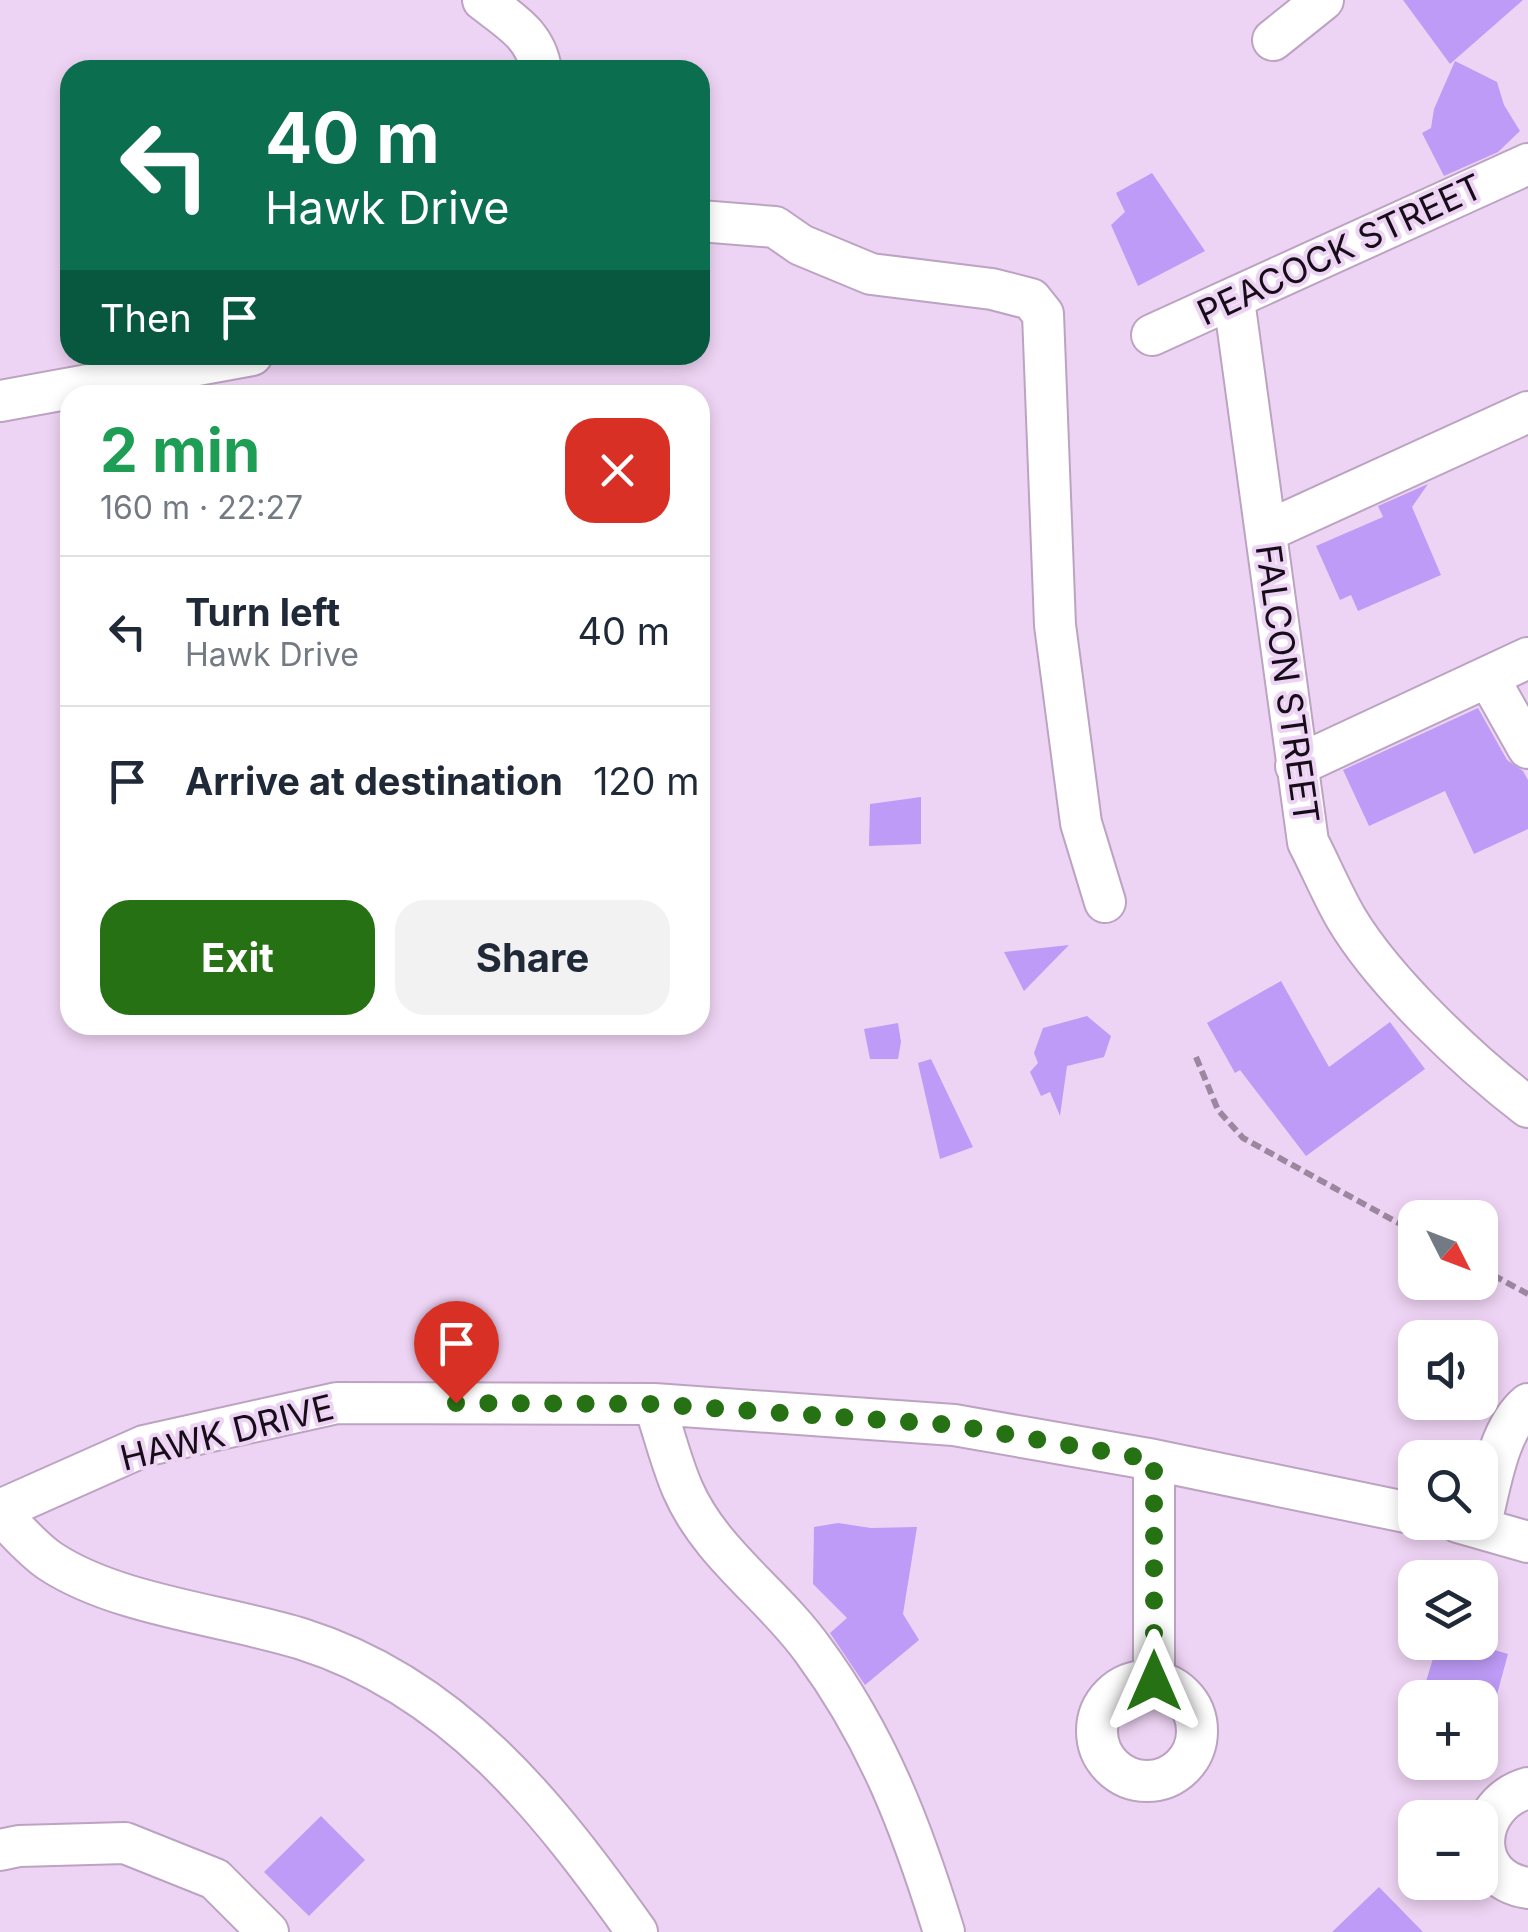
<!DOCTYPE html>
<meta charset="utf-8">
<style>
body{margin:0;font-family:Inter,sans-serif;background:#f2f2f3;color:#1f2937;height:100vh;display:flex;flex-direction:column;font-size:38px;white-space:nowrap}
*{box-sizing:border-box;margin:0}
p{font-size:32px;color:#747a83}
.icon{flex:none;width:55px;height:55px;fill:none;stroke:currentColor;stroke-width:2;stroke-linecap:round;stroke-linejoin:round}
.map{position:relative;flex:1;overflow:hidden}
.details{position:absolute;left:60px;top:385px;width:650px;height:650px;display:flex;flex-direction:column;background:#fff;border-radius:30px;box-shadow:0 5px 15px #0003}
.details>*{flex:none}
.banner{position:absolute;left:60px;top:60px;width:650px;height:305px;border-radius:30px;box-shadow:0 5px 15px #0003;background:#0b6e4f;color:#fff;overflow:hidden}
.needle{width:65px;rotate:132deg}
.controls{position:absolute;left:1398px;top:1200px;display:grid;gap:20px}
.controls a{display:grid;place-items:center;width:100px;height:100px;border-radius:20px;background:#fff;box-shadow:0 5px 15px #0003;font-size:50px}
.pin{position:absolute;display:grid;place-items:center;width:85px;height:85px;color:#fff;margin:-102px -42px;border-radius:50% 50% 50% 0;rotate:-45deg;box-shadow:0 0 10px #0007}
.pin .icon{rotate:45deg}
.me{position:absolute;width:110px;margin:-55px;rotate:0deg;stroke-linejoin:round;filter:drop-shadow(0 0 8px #0008)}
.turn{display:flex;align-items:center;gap:35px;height:210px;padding:0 40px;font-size:45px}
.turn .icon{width:130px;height:130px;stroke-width:2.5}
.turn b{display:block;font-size:70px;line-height:85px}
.then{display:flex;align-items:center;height:95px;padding:0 40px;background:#0003;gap:20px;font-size:38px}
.round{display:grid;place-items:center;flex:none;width:105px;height:105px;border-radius:30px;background:#f2f2f3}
.headline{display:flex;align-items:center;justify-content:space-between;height:170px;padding:0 40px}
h1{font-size:60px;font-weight:700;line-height:75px;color:#1e9e55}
.primary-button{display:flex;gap:20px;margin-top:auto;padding:20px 40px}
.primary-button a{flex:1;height:115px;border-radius:30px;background:#267114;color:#fff;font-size:40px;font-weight:700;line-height:115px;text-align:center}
.primary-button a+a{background:#f2f2f3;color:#1f2937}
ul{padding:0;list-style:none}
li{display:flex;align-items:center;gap:30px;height:150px;padding:0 40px;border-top:2px solid #e0e1e3}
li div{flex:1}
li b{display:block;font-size:38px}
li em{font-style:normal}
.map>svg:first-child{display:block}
</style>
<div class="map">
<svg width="1528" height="1932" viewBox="0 0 1528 1932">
<rect width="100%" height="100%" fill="#eed4f4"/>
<path fill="#bd9bf6" d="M 1403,0 L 1523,0 L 1450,64 Z
M 1455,61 L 1497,82 L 1504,105 L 1520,131 L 1498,152 L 1444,176 L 1422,133 L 1431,128 L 1434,109 Z
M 1152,173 L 1205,251 L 1138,286 L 1111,225 L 1125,212 L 1116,193 Z
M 1428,484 L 1412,507 L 1441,575 L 1358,611 L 1351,595 L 1340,600 L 1316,546 L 1383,517 L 1378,506 Z
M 1478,708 L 1507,760 L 1523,771 L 1528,780 L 1528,829 L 1474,854 L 1445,791 L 1369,826 L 1343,770 Z
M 921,797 L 921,844 L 869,846 L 870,804 Z
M 1069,945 L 1024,991 L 1004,952 Z
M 1281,981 L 1329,1067 L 1390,1022 L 1425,1069 L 1306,1156 L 1240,1070 L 1235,1073 L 1207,1023 Z
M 1087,1016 L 1111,1036 L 1104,1057 L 1067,1066 L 1060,1116 L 1050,1092 L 1041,1096 L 1030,1072 L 1038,1063 L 1034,1053 L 1043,1028 Z
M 898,1023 L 901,1042 L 898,1059 L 870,1059 L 864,1029 Z
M 931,1059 L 973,1147 L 940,1159 L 918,1063 Z
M 838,1523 L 871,1528 L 917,1527 L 903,1614 L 919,1640 L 865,1685 L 830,1633 L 847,1618 L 813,1584 L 814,1527 Z
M 1438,1642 L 1467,1642 L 1508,1654 L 1496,1698 L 1421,1698 Z
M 321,1816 L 365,1860 L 309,1916 L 264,1872 Z
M 1379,1887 L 1423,1932 L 1332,1932 Z"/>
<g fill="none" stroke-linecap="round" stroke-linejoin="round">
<g stroke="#bda3c2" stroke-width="44">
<path id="street" d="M 483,0 C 510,21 536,35 541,70
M 1273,40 L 1323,0
M 700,221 L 775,227 L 801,245 L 871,274 L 992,289 L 1031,299 L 1043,314 L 1055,625 L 1081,823 L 1105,902
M 1234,300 L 1308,842 C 1321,867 1332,894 1346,918 C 1384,982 1469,1062 1528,1107
M 1152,335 L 1528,164
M 0,401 L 252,355
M 1267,531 L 1528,412
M 1488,677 L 1528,748
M 1296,766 L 1528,658
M 654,1404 C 664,1432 671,1463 683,1490 C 711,1554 774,1595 813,1650 C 878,1738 912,1828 944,1932
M 1154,1460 L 1154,1681
M 0,1510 L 144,1446 L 337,1403 L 654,1404 L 954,1425 L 1154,1460 L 1415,1514
M 0,1514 C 16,1529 32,1549 50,1561 C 116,1605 225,1615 302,1639 C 454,1687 548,1807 637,1932
M 1458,1522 L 1528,1542
M 1480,1527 C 1490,1489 1497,1430 1528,1404
M1097 1731a50 50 0 1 1 100 0a50 50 0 1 1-100 0Z
M 1528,1788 C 1472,1804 1467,1879 1528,1888
M 0,1850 L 19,1846 L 125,1843 L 215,1879 L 268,1932"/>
</g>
<path stroke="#9b879f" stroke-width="6" stroke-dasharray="10 5" stroke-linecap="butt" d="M 1196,1057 L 1218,1110 L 1243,1138 L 1415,1232
M 1480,1268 L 1528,1294"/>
<use href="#street" stroke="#fff" stroke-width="40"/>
</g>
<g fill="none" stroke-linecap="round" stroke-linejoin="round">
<path stroke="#267114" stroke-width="18" stroke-dasharray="0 32.4" d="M 456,1403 L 654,1404 L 954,1425 L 1154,1460 L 1154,1681"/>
</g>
<g text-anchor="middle" stroke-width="8" stroke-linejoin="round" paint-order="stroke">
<g font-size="35" fill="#160d18" stroke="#eed4f4">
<text transform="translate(1340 250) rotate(-25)" y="12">PEACOCK STREET</text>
<text transform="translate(1287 684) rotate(82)" y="12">FALCON STREET</text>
<text transform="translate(227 1433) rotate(-14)" y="12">HAWK DRIVE</text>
</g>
</g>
</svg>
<div class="controls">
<a><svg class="needle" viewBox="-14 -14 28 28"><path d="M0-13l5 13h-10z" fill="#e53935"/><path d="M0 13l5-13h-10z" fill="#747a83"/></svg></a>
<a><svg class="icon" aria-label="sound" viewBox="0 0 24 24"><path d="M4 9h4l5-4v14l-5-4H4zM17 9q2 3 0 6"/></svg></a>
<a><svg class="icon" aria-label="search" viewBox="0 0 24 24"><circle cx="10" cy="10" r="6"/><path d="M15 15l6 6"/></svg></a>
<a><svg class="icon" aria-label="layers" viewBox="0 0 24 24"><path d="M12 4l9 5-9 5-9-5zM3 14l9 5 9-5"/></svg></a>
<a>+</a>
<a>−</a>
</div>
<div class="pin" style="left:456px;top:1403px;background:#d93025"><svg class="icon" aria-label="arrive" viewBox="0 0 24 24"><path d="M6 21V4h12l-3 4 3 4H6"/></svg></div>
<svg class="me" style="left:1154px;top:1681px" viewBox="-20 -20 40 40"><path d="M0-17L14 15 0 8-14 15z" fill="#267114" stroke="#fff" stroke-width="4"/></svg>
<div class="banner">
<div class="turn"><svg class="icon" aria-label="left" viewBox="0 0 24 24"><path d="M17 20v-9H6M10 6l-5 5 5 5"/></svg><div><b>40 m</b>Hawk Drive</div></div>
<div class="then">Then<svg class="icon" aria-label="arrive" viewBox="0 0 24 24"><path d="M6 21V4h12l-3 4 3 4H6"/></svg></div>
</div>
<section class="details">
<div class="headline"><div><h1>2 min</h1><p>160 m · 22:27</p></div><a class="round" style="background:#d93025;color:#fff"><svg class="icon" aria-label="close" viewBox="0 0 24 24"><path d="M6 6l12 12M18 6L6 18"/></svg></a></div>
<ul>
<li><svg class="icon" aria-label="left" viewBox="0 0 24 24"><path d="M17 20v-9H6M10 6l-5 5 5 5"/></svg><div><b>Turn left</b><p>Hawk Drive</p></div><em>40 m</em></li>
<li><svg class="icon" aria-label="arrive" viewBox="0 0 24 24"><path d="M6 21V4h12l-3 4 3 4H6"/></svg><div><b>Arrive at destination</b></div><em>120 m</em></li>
</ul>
<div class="primary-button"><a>Exit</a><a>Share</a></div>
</section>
</div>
